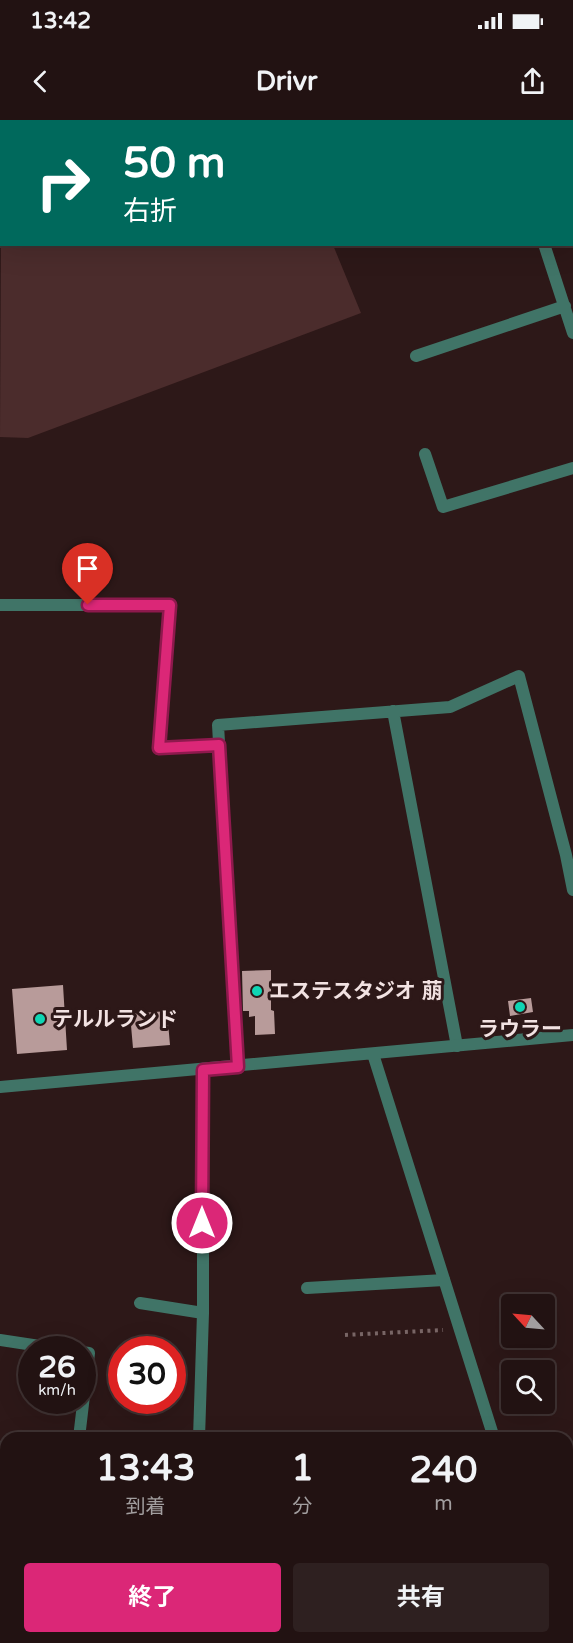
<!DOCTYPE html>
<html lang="ja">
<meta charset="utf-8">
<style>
body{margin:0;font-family:"Varela Round","Noto Sans JP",sans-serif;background:#2e2020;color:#f1f3f6;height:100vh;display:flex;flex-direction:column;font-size:22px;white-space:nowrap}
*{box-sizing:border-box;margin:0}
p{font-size:20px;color:#a29e9f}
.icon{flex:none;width:33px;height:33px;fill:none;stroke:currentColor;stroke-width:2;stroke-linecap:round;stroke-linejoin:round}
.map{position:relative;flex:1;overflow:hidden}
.drawer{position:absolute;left:0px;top:1312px;width:573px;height:212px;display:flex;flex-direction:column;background:#221212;border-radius:18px 18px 0 0;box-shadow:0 6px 24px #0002,0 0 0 2px #3f3232}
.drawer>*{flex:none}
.banner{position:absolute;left:0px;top:0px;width:573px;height:126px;box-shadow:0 6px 24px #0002,0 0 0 2px #3f3232;background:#00695c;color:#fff;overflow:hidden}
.needle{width:39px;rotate:296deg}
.fabs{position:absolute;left:501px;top:1174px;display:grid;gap:12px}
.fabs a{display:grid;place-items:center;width:54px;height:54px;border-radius:6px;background:#221212;box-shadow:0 6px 24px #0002,0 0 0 2px #3f3232;font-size:30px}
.speed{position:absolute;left:18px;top:1216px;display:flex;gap:12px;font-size:30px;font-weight:700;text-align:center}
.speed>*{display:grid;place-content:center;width:78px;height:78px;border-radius:50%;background:#221212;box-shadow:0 6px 24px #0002,0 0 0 2px #3f3232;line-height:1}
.speed small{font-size:15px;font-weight:400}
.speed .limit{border:9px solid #d22;background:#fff;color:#111}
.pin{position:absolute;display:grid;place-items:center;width:51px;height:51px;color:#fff;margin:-62px -26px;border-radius:50% 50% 50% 0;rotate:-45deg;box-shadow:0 0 6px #0007}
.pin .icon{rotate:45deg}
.me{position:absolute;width:66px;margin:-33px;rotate:0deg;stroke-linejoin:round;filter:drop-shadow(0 0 4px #0008)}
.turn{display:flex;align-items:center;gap:21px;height:126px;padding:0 24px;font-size:27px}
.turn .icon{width:78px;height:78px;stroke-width:2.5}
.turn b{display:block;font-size:42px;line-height:51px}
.eta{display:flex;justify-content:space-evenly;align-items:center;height:102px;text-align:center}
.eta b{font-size:36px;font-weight:700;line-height:42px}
.button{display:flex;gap:12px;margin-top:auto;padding:12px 24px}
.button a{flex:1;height:69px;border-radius:6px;background:#db2777;color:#fff;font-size:24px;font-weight:700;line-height:69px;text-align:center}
.button a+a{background:#2e2020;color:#f1f3f6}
.status{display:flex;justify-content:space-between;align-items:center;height:42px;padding:0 30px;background:#221212;direction:ltr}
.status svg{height:16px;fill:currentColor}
header{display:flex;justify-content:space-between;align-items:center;height:78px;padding:0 24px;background:#221212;font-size:27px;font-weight:700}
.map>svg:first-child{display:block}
</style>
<div class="status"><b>13:42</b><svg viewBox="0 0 49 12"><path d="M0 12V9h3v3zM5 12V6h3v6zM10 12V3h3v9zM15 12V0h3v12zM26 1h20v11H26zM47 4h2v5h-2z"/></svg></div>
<header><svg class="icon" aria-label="back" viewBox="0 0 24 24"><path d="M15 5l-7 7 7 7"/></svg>Drivr<svg class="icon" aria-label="share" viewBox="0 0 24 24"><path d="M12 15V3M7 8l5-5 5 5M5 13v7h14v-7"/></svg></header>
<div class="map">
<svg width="573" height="1523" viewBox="0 0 573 1523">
<rect width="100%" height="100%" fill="#2d1818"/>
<path fill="#4b2c2c" d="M 34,0 L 281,0 L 282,1 L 33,1 Z
M 1,117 L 2,124 L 333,125 L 361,193 L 28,318 L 0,317 Z"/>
<path fill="#b89b9a" d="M 271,850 L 271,890 L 274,891 L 275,914 L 255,915 L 255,896 L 249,897 L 249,891 L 243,891 L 242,851 Z
M 63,865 L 67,930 L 17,934 L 12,869 Z
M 531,878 L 533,892 L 510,896 L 508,881 Z
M 167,891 L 170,925 L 133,928 L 130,894 Z"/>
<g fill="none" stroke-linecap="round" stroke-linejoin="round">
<path stroke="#786565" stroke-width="4" stroke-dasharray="3 4.5" stroke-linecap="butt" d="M 345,1215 L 443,1210"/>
<path stroke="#407467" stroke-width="12" d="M 1,1523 L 5,1472"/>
<path stroke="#407467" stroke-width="12" d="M 485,0 L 486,2
M 572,39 L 573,38
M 544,124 L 573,213
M 416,236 L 565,186
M 425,334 L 443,387 L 573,348
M 0,485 L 170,485 L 159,628 L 219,625
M 393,591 L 457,926
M 238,947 L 218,605 L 450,587 L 519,556 L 566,735 L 573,770
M 307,1168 L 444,1160
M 140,1183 L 203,1193
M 0,1220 L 66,1230
M 79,1318 L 89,1233 L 82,1232
M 199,1318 L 203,1193 L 203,950
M 0,1327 L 6,1328
M 567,1494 L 573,1492
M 192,1523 L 192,1518
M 276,1523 L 277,1520 L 312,1518 L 558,1521"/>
<path stroke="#407467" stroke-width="12" d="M 373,934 L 494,1318
M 0,967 L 573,915
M 557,1518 L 559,1523"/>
<path stroke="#55cbb1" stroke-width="15" d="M 10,2 L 10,0
M 0,38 L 2,32"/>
</g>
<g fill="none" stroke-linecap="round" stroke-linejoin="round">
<g stroke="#8e194d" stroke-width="15">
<path id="route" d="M 88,485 L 170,485 L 159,628 L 219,625 L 238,947 L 203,950 L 202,1103"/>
</g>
<use href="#route" stroke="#db2777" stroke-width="10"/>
</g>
<g fill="#0fd5b4" stroke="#2d1818" stroke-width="2">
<circle cx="257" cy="871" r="6"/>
<circle cx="520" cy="887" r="6"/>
<circle cx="40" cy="899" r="6"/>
</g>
<g text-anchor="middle" stroke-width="6" stroke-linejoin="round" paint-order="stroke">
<g font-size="21" font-weight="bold" fill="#f2e2e2" stroke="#2d1818" text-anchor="start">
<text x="269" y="878">エステスタジオ 萠</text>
<text x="52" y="906">テルルランド</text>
<text x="520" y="916" text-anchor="middle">ラウラー</text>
</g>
</g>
</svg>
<div class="fabs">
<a><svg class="needle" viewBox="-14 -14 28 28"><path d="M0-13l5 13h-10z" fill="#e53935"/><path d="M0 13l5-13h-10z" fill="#a29e9f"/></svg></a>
<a><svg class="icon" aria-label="search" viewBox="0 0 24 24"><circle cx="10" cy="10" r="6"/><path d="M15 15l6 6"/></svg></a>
</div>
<div class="speed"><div>26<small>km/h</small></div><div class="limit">30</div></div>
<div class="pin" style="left:88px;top:485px;background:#d93025"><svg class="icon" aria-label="arrive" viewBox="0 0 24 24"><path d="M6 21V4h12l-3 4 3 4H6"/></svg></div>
<svg class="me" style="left:202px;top:1103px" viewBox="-20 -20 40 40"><circle r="17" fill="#db2777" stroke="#fff" stroke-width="3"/><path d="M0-11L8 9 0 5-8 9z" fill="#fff"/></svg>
<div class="banner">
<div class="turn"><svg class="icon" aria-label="right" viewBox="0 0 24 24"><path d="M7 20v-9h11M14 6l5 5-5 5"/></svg><div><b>50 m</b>右折</div></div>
</div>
<section class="drawer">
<div class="eta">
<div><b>13:43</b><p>到着</p></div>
<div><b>1</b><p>分</p></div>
<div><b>240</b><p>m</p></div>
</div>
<div class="button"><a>終了</a><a>共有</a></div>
</section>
</div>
